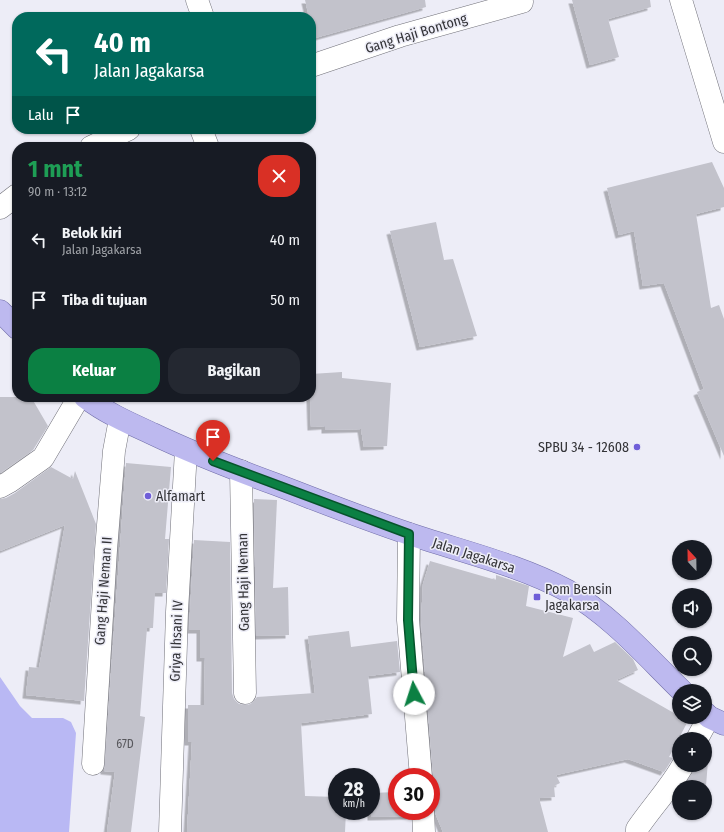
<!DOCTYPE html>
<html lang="id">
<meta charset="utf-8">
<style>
body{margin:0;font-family:"Fira Sans Condensed",sans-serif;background:#242831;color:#f1f3f6;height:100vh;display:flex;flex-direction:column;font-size:15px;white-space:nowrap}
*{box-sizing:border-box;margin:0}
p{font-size:13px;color:#9ea1a6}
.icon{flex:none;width:22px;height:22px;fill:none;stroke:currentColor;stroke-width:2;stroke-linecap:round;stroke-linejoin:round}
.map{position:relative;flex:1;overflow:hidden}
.drawer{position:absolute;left:12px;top:142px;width:304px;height:260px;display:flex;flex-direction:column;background:#171b24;border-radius:16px;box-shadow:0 1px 3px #0004}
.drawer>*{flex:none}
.hud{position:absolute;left:12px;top:12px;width:304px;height:122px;border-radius:16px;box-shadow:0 1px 3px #0004;background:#00695c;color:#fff;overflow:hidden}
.needle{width:26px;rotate:338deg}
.tools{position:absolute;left:672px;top:540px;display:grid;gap:8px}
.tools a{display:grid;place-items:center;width:40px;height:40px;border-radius:50%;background:#171b24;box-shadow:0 1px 3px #0004;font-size:20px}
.speed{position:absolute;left:328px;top:768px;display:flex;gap:8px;font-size:20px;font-weight:700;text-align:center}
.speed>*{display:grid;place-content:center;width:52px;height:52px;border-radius:50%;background:#171b24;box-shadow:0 1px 3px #0004;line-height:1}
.speed small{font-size:10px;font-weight:400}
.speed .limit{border:6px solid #d22;background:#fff;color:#111}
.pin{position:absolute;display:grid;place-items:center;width:34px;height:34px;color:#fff;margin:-41px -17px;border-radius:50% 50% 50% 0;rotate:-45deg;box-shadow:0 0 4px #0007}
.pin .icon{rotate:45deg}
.me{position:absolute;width:44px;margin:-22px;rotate:355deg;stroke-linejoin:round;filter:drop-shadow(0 0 3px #0008)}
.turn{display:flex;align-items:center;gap:14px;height:84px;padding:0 16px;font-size:18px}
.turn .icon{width:52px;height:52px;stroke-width:2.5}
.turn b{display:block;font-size:28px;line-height:34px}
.then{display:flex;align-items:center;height:38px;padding:0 16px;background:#0003;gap:8px;font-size:15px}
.round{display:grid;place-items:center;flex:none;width:42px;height:42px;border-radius:16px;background:#242831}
.headline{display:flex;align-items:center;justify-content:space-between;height:68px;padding:0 16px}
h1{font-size:24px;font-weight:700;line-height:30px;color:#1e9e55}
.action{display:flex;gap:8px;margin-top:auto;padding:8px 16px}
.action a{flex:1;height:46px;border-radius:16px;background:#0b8043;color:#fff;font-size:16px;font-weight:700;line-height:46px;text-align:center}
.action a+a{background:#242831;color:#f1f3f6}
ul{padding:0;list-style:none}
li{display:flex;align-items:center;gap:12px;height:60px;padding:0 16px}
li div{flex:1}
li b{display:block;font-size:15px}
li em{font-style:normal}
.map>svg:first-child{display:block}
</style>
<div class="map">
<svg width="724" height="832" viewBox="0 0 724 832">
<defs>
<filter id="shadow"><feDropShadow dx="-3.5" dy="3.5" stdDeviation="0" flood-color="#0004"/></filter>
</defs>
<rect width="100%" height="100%" fill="#ededf7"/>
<path fill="#b9b8f4" d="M 0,677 L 20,706 L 32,718 L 63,718 L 71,722 L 76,733 L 69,832 L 0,832 Z"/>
<path fill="#c2c2cb" filter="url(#shadow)" d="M 305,0 L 425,0 L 426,7 L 315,38 L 311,23 L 311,17 L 309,17 Z
M 572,0 L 650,0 L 651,7 L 608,19 L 619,57 L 590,65 Z
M 712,162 L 724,188 L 724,207 L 696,214 L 711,308 L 719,305 L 724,319 L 724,456 L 697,392 L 704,389 L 664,283 L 643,286 L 634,231 L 619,235 L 607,188 Z
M 436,222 L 444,260 L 453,259 L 477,336 L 420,347 L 390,231 Z
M 342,372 L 342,378 L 391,383 L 387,446 L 364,447 L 361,429 L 325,430 L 325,426 L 311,427 L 310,397 L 311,397 L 311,374 Z
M 0,397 L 31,397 L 48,426 L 33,450 L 0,473 Z
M 126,463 L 171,467 L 165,539 L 169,539 L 166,593 L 155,593 L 153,628 L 147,628 L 140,716 L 145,717 L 131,832 L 107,832 L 115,772 L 104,771 Z
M 51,467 L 73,479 L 75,471 L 96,524 L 84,701 L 26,695 L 29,667 L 39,668 L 65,525 L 0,551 L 0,499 L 6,498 L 15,493 Z
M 254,499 L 277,500 L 273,588 L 288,587 L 289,635 L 256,636 Z
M 194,540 L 230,542 L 232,693 L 234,699 L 239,704 L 246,705 L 251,704 L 257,697 L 315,693 L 308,636 L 349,631 L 351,647 L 397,641 L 400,672 L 368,676 L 372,714 L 301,723 L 305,796 L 337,797 L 337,811 L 346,811 L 345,832 L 187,832 L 192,742 L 188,742 L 188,705 L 204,705 L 205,658 L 200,658 L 200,630 L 189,630 Z
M 430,561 L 496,580 L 496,575 L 529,586 L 526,606 L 573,618 L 563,657 L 590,644 L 594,652 L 615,642 L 633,659 L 638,670 L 616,680 L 688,721 L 669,757 L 673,758 L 664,772 L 628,759 L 556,775 L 560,783 L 554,786 L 555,797 L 539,798 L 548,832 L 443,832 L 436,815 L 434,805 L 431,802 L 431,784 L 433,776 L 421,620 L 423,584 Z
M 705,761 L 708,761 L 706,786 L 688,780 L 694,771 L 695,765 L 705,765 Z
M 397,792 L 397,811 L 411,811 L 411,816 L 371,817 L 371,793 Z"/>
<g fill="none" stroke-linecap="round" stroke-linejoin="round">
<g stroke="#717179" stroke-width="23">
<path id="minor" d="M 197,0 L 203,17
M 681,0 L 724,142
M 311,66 L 400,36 L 522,2 L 521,0
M 201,129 L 208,147
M 91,147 L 129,129
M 0,208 L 17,195
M 241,471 L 245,693
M 0,487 L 9,482 L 43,458 L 79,397
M 409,534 L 408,620 L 421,777
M 697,739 L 709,717
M 93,764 L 106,550 L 114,451 L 120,419
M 423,811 L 424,832
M 170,832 L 177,612 L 186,450
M 637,832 L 637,829 C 652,807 670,788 683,765"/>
</g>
<g stroke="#706da8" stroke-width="23">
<path id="major" d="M 0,311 L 17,328
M 85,397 C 106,413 129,423 153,434 C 193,453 234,469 275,484 C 325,503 374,523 425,539 C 472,554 523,567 568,591 C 612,616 646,656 682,691
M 705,713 L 709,717 L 724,724"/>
</g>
<use href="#minor" stroke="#fff" stroke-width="22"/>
<use href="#major" stroke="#bdb9ef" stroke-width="22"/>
</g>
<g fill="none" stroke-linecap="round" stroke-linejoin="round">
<g stroke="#07532c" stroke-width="10">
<path id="route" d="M 213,461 L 409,534 L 408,620 L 414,694"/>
</g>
<use href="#route" stroke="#0b8043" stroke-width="7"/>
</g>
<g fill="#6f5ed8" stroke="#ededf7" stroke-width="1.5">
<circle cx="637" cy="447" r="4"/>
<circle cx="148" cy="496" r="4"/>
<rect x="533" y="593" width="8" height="8" rx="2"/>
</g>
<g text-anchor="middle" stroke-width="3" stroke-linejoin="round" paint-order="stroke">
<g font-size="12" fill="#58585d">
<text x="125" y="748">67D</text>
</g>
<g font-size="14" fill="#343438" stroke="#ededf7">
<text transform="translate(416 33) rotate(-17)" y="5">Gang Haji Bontong</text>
<text transform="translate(474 555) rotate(18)" y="5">Jalan Jagakarsa</text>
<text transform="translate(243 582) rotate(-91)" y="5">Gang Haji Neman</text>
<text transform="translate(103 591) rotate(-86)" y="5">Gang Haji Neman II</text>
<text transform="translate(176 641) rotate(-88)" y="5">Griya Ihsani IV</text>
</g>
<g font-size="14" fill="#343438" stroke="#ededf7" text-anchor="start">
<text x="629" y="452" text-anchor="end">SPBU 34 - 12608</text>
<text x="156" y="501">Alfamart</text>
<text x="545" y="594">Pom Bensin<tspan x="545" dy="16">Jagakarsa</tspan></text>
</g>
</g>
</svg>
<div class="tools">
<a><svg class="needle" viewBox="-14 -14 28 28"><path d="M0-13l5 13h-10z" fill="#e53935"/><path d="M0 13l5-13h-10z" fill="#9ea1a6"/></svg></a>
<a><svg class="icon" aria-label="sound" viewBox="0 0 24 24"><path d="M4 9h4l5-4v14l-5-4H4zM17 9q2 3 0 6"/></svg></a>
<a><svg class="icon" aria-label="search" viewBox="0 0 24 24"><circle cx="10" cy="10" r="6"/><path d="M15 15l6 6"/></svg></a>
<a><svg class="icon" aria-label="layers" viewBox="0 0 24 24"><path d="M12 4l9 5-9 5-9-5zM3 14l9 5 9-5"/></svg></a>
<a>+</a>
<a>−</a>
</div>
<div class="speed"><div>28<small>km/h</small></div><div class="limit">30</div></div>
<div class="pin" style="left:213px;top:461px;background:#d93025"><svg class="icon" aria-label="arrive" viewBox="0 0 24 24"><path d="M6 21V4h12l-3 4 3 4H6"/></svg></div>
<svg class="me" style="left:414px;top:694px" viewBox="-20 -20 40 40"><circle r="19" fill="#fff"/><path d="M0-13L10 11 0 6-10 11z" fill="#0b8043"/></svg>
<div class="hud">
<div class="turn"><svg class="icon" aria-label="left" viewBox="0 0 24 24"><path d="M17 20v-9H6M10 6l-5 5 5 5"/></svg><div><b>40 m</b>Jalan Jagakarsa</div></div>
<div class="then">Lalu<svg class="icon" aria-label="arrive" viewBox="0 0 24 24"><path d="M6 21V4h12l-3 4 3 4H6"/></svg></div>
</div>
<section class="drawer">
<div class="headline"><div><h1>1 mnt</h1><p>90 m · 13:12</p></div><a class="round" style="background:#d93025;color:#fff"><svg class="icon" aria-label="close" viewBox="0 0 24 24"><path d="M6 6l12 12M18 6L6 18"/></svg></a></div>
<ul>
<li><svg class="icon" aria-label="left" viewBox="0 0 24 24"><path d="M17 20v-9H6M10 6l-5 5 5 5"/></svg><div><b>Belok kiri</b><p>Jalan Jagakarsa</p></div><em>40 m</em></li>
<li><svg class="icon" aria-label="arrive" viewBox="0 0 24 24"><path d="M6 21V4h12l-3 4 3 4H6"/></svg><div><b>Tiba di tujuan</b></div><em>50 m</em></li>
</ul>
<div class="action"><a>Keluar</a><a>Bagikan</a></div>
</section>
</div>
